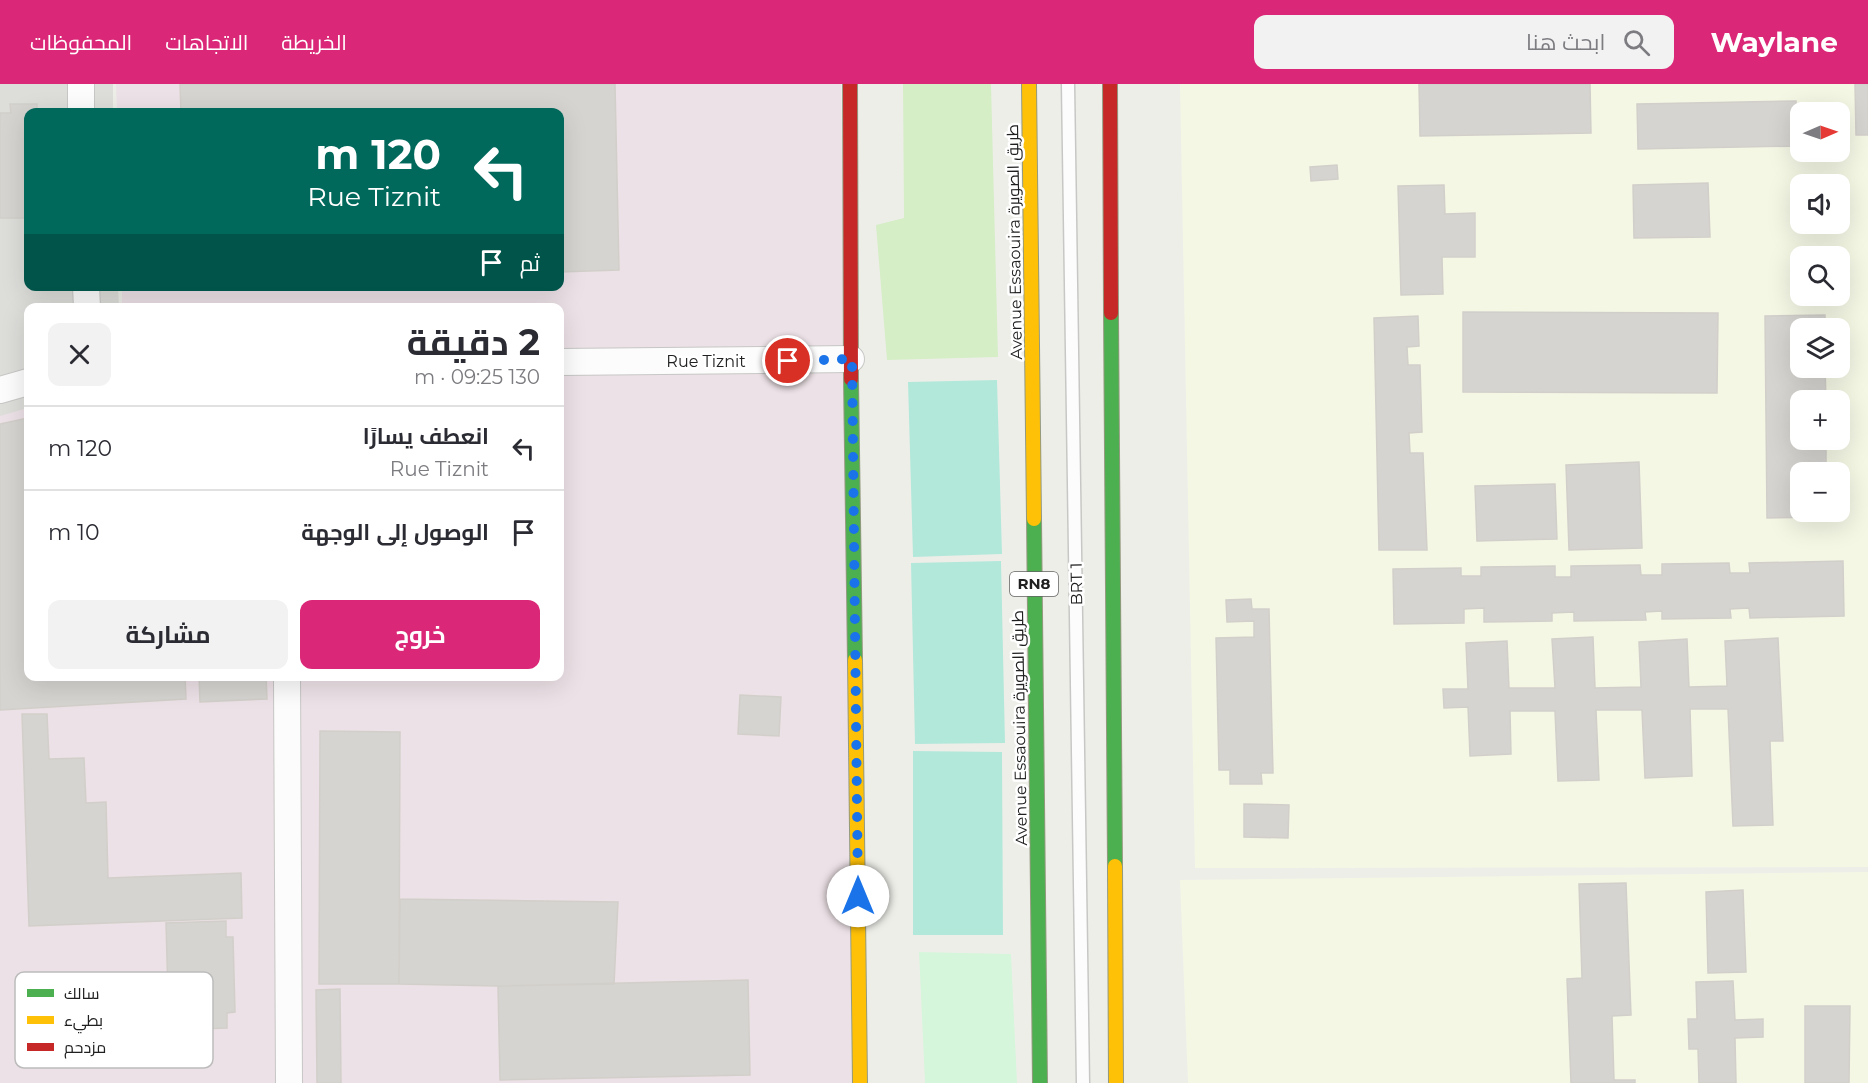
<!DOCTYPE html>
<html lang="ar">
<meta charset="utf-8">
<style>
body{margin:0;font-family:Montserrat,Cairo,sans-serif;background:#f2f2f3;color:#2b2b33;direction:rtl;height:100vh;display:flex;flex-direction:column;font-size:22px;white-space:nowrap}
*{box-sizing:border-box;margin:0}
p{font-size:20px;color:#7c7c81}
.icon{flex:none;width:33px;height:33px;fill:none;stroke:currentColor;stroke-width:2;stroke-linecap:round;stroke-linejoin:round}
.map{position:relative;flex:1;overflow:hidden;direction:ltr}
.drawer{position:absolute;left:24px;top:219px;width:540px;height:378px;display:flex;flex-direction:column;background:#fff;border-radius:12px;box-shadow:0 6px 24px #0002;direction:rtl}
.drawer>*{flex:none}
.banner{position:absolute;left:24px;top:24px;width:540px;height:183px;border-radius:12px;box-shadow:0 6px 24px #0002;direction:rtl;background:#00695c;color:#fff;overflow:hidden}
.needle{width:39px;rotate:88deg}
.fabs{position:absolute;left:1790px;top:18px;display:grid;gap:12px}
.fabs a{display:grid;place-items:center;width:60px;height:60px;border-radius:12px;background:#fff;box-shadow:0 6px 24px #0002;font-size:30px}
.pin{position:absolute;display:grid;place-items:center;width:51px;height:51px;color:#fff;margin:-26px;border:3px solid #fff;border-radius:50%;box-shadow:0 2px 6px #0007}
.me{position:absolute;width:66px;margin:-33px;rotate:0deg;stroke-linejoin:round;filter:drop-shadow(0 0 4px #0008)}
.turn{display:flex;align-items:center;gap:21px;height:126px;padding:0 24px;font-size:27px}
.turn .icon{width:78px;height:78px;stroke-width:2.5}
.turn b{display:block;font-size:42px;line-height:51px}
.then{display:flex;align-items:center;height:57px;padding:0 24px;background:#0003;gap:12px;font-size:22px}
.round{display:grid;place-items:center;flex:none;width:63px;height:63px;border-radius:12px;background:#f2f2f3}
.summary{display:flex;align-items:center;justify-content:space-between;height:102px;padding:0 24px}
h1{font-size:36px;font-weight:700;line-height:45px}
.button{display:flex;gap:12px;margin-top:auto;padding:12px 24px}
.button a{flex:1;height:69px;border-radius:12px;background:#db2777;color:#fff;font-size:24px;font-weight:700;line-height:69px;text-align:center}
.button a+a{background:#f2f2f3;color:#2b2b33}
ul{padding:0;list-style:none}
li{display:flex;align-items:center;gap:18px;height:84px;padding:0 24px;border-top:2px solid #e1e1e2}
li div{flex:1}
li b{display:block;font-size:22px}
li em{font-style:normal}
header{display:flex;align-items:center;gap:36px;box-sizing:border-box;height:84px;padding:0 30px;background:#db2777;color:#fff}
header strong{font-size:28px}
nav{display:flex;gap:33px;margin-inline-start:auto;font-size:21px}
.search{width:420px;height:54px;background:#f2f2f3;display:flex;align-items:center;gap:15px;box-sizing:border-box;padding:0 21px;border-radius:12px;color:#7c7c81;font-size:22px}
.map>svg:first-child{display:block}
</style>
<header>
<strong>Waylane</strong>
<div class="search"><svg class="icon" aria-label="search" viewBox="0 0 24 24"><circle cx="10" cy="10" r="6"/><path d="M15 15l6 6"/></svg>ابحث هنا</div>
<nav><a>الخريطة</a><a>الاتجاهات</a><a>المحفوظات</a></nav>
</header>
<div class="map">
<svg width="1868" height="999" viewBox="0 0 1868 999">
<rect width="100%" height="100%" fill="#eeeee9"/>
<path fill="#ddddda" d="M 0,0 L 113,0 L 113,28 L 28,28 L 28,202 L 118,203 L 119,223 L 28,224 L 28,324 L 0,333 Z"/>
<path fill="#ece1e6" d="M 116,0 L 841,0 L 852,999 L 0,999 L 0,332 L 28,324 L 28,592 L 560,592 L 560,224 L 122,224 L 122,203 L 560,202 L 560,28 L 117,28 Z"/>
<path fill="#f5f7e5" fill-rule="evenodd" d="M 1180,0 L 1868,0 L 1868,783 L 1195,784 ZM 1800,28 L 1839,28 L 1839,68 L 1800,68 ZM 1800,100 L 1839,100 L 1839,140 L 1800,140 ZM 1800,172 L 1839,172 L 1839,212 L 1800,212 ZM 1800,244 L 1839,244 L 1839,284 L 1800,284 ZM 1800,316 L 1839,316 L 1839,356 L 1800,356 ZM 1800,388 L 1839,388 L 1839,428 L 1800,428 Z
M 1868,788 L 1868,999 L 1188,999 L 1180,796 Z"/>
<path fill="#d5eec6" d="M 903,0 L 991,0 L 998,273 L 887,276 L 876,141 L 904,134 Z"/>
<path fill="#d5f6db" d="M 919,868 L 1011,870 L 1017,999 L 925,999 Z"/>
<path fill="#b2e8da" d="M 997,296 L 1002,470 L 913,473 L 908,298 Z
M 1001,477 L 1005,659 L 915,660 L 911,479 Z
M 913,667 L 1002,668 L 1003,851 L 913,851 Z"/>
<path fill="#d5d4d0" stroke="#d2cfca" stroke-width="1.5" d="M 180,0 L 615,0 L 619,186 L 560,188 L 560,28 L 181,28 Z
M 1419,0 L 1590,0 L 1591,49 L 1420,52 Z
M 1855,0 L 1868,0 L 1868,51 L 1856,51 Z
M 1796,17 L 1797,35 L 1800,35 L 1800,62 L 1638,65 L 1637,20 Z
M 10,20 L 37,20 L 37,28 L 28,28 L 28,134 L 0,134 L 0,29 L 11,29 Z
M 1337,81 L 1338,95 L 1311,97 L 1310,83 Z
M 1708,99 L 1710,153 L 1634,154 L 1633,101 Z
M 1444,101 L 1445,130 L 1475,129 L 1475,173 L 1442,173 L 1443,210 L 1401,211 L 1398,102 Z
M 1463,228 L 1718,229 L 1717,309 L 1463,308 Z
M 1825,231 L 1825,244 L 1800,244 L 1800,284 L 1825,284 L 1826,316 L 1800,316 L 1800,356 L 1826,356 L 1826,388 L 1800,388 L 1800,428 L 1827,428 L 1827,433 L 1767,434 L 1765,232 Z
M 1418,232 L 1419,262 L 1407,263 L 1408,281 L 1420,281 L 1422,348 L 1409,349 L 1410,369 L 1423,369 L 1427,466 L 1379,466 L 1374,234 Z
M 28,334 L 28,413 L 26,414 L 28,464 L 28,592 L 185,592 L 186,615 L 0,626 L 0,340 Z
M 1639,378 L 1642,464 L 1569,466 L 1566,381 Z
M 1555,400 L 1557,455 L 1477,457 L 1475,402 Z
M 1843,477 L 1844,532 L 1750,534 L 1749,524 L 1730,525 L 1731,534 L 1662,535 L 1662,527 L 1645,528 L 1646,536 L 1574,537 L 1574,528 L 1552,529 L 1552,537 L 1484,538 L 1484,524 L 1464,525 L 1464,539 L 1394,540 L 1393,485 L 1461,484 L 1461,492 L 1481,492 L 1481,483 L 1555,482 L 1555,493 L 1571,493 L 1571,482 L 1640,481 L 1641,491 L 1662,491 L 1662,480 L 1729,479 L 1730,489 L 1750,489 L 1749,479 Z
M 1251,515 L 1252,525 L 1269,525 L 1273,689 L 1261,689 L 1262,700 L 1230,700 L 1230,686 L 1219,686 L 1216,554 L 1254,553 L 1254,537 L 1227,538 L 1226,516 Z
M 1593,553 L 1595,604 L 1641,603 L 1639,558 L 1687,555 L 1689,603 L 1727,602 L 1725,557 L 1778,554 L 1783,657 L 1770,657 L 1773,741 L 1733,742 L 1728,625 L 1690,625 L 1692,692 L 1645,694 L 1642,626 L 1596,626 L 1599,696 L 1558,697 L 1555,627 L 1510,627 L 1511,670 L 1470,672 L 1468,623 L 1444,624 L 1443,605 L 1468,605 L 1466,559 L 1507,557 L 1509,604 L 1555,604 L 1552,555 Z
M 199,592 L 266,592 L 267,615 L 200,618 Z
M 740,611 L 781,613 L 779,652 L 738,650 Z
M 22,630 L 47,630 L 49,675 L 84,674 L 86,719 L 106,718 L 108,794 L 241,789 L 242,834 L 29,842 Z
M 320,647 L 400,648 L 399,900 L 319,900 Z
M 1244,720 L 1289,721 L 1288,754 L 1244,753 Z
M 1626,799 L 1631,931 L 1612,932 L 1614,996 L 1635,996 L 1635,999 L 1571,999 L 1567,895 L 1582,894 L 1579,800 Z
M 1743,806 L 1746,888 L 1708,889 L 1706,808 Z
M 400,815 L 618,818 L 614,900 L 498,902 L 399,900 Z
M 226,837 L 226,853 L 233,853 L 235,928 L 227,929 L 227,944 L 169,946 L 166,839 Z
M 748,896 L 750,991 L 500,996 L 498,902 Z
M 1733,897 L 1735,936 L 1763,935 L 1763,953 L 1735,954 L 1736,999 L 1699,999 L 1698,965 L 1689,965 L 1688,935 L 1697,935 L 1696,898 Z
M 340,905 L 341,999 L 317,999 L 316,906 Z
M 1805,922 L 1850,922 L 1849,999 L 1805,999 Z"/>
<g fill="none" stroke-linecap="round" stroke-linejoin="round">
<g stroke="#c7c7c5" stroke-width="15">
<path id="lane" d="M 1068,0 L 1083,999"/>
</g>
<g stroke="#c7c7c5" stroke-width="28">
<path id="street" d="M 81,0 L 81,28
M 86,202 L 87,224
M 560,278 L 851,275
M 0,306 L 28,298
M 287,592 L 289,999"/>
</g>
<g stroke="#949a7f" stroke-width="16">
<path id="fast" d="M 1111,229 L 1115,782
M 851,295 L 855,576
M 1034,435 L 1040,999"/>
</g>
<g stroke="#949a7f" stroke-width="16">
<path id="slow" d="M 1029,0 L 1034,435
M 855,576 L 860,999
M 1115,782 L 1116,999"/>
</g>
<g stroke="#949a7f" stroke-width="16">
<path id="jam" d="M 850,0 L 851,295
M 1110,0 L 1111,229"/>
</g>
<use href="#lane" stroke="#fcfcfc" stroke-width="12"/>
<use href="#street" stroke="#fcfcfc" stroke-width="26"/>
<use href="#fast" stroke="#4caf50" stroke-width="14"/>
<use href="#slow" stroke="#ffc107" stroke-width="14"/>
<use href="#jam" stroke="#c62828" stroke-width="14"/>
</g>
<g fill="none" stroke-linecap="round" stroke-linejoin="round">
<path stroke="#1a73e8" stroke-width="10" stroke-dasharray="0 18" d="M 788,277 L 852,275 L 858,812"/>
</g>
<g text-anchor="middle" stroke-width="5" stroke-linejoin="round" paint-order="stroke">
<rect fill="#fff" stroke="#636363" stroke-width="1.5" x="1010" y="488" width="48" height="24" rx="4.5"/>
<g font-size="15" font-weight="bold" fill="#202020">
<text x="1034" y="505">RN8</text>
</g>
<g font-size="16" fill="#202020" stroke="#fff">
<text transform="translate(1014 158) rotate(-91)" y="6">Avenue Essaouira طريق الصويرة</text>
<text x="706" y="283">Rue Tiznit</text>
<text transform="translate(1076 500) rotate(-91)" y="6">BRT 1</text>
<text transform="translate(1019 644) rotate(-91)" y="6">Avenue Essaouira طريق الصويرة</text>
</g>
</g>
<rect x="15" y="888" width="198" height="96" rx="9" fill="#fff" stroke="#bcbcbc" stroke-width="1.5"/>
<rect x="27" y="905" width="27" height="8" fill="#4caf50"/>
<rect x="27" y="932" width="27" height="8" fill="#ffc107"/>
<rect x="27" y="959" width="27" height="8" fill="#c62828"/>
<g font-size="16" fill="#202020">
<text x="64" y="915">سالك</text>
<text x="64" y="942">بطيء</text>
<text x="64" y="969">مزدحم</text>
</g>
</svg>
<div class="fabs">
<a><svg class="needle" viewBox="-14 -14 28 28"><path d="M0-13l5 13h-10z" fill="#e53935"/><path d="M0 13l5-13h-10z" fill="#7c7c81"/></svg></a>
<a><svg class="icon" aria-label="sound" viewBox="0 0 24 24"><path d="M4 9h4l5-4v14l-5-4H4zM17 9q2 3 0 6"/></svg></a>
<a><svg class="icon" aria-label="search" viewBox="0 0 24 24"><circle cx="10" cy="10" r="6"/><path d="M15 15l6 6"/></svg></a>
<a><svg class="icon" aria-label="layers" viewBox="0 0 24 24"><path d="M12 4l9 5-9 5-9-5zM3 14l9 5 9-5"/></svg></a>
<a>+</a>
<a>−</a>
</div>
<div class="pin" style="left:788px;top:277px;background:#d93025"><svg class="icon" aria-label="arrive" viewBox="0 0 24 24"><path d="M6 21V4h12l-3 4 3 4H6"/></svg></div>
<svg class="me" style="left:858px;top:812px" viewBox="-20 -20 40 40"><circle r="19" fill="#fff"/><path d="M0-13L10 11 0 6-10 11z" fill="#1a73e8"/></svg>
<div class="banner">
<div class="turn"><svg class="icon" aria-label="left" viewBox="0 0 24 24"><path d="M17 20v-9H6M10 6l-5 5 5 5"/></svg><div><b>120 m</b>Rue Tiznit</div></div>
<div class="then">ثم<svg class="icon" aria-label="arrive" viewBox="0 0 24 24"><path d="M6 21V4h12l-3 4 3 4H6"/></svg></div>
</div>
<section class="drawer">
<div class="summary"><div><h1>2 دقيقة</h1><p>130 m · 09:25</p></div><a class="round"><svg class="icon" aria-label="close" viewBox="0 0 24 24"><path d="M6 6l12 12M18 6L6 18"/></svg></a></div>
<ul>
<li><svg class="icon" aria-label="left" viewBox="0 0 24 24"><path d="M17 20v-9H6M10 6l-5 5 5 5"/></svg><div><b>انعطف يسارًا</b><p>Rue Tiznit</p></div><em>120 m</em></li>
<li><svg class="icon" aria-label="arrive" viewBox="0 0 24 24"><path d="M6 21V4h12l-3 4 3 4H6"/></svg><div><b>الوصول إلى الوجهة</b></div><em>10 m</em></li>
</ul>
<div class="button"><a>خروج</a><a>مشاركة</a></div>
</section>
</div>
